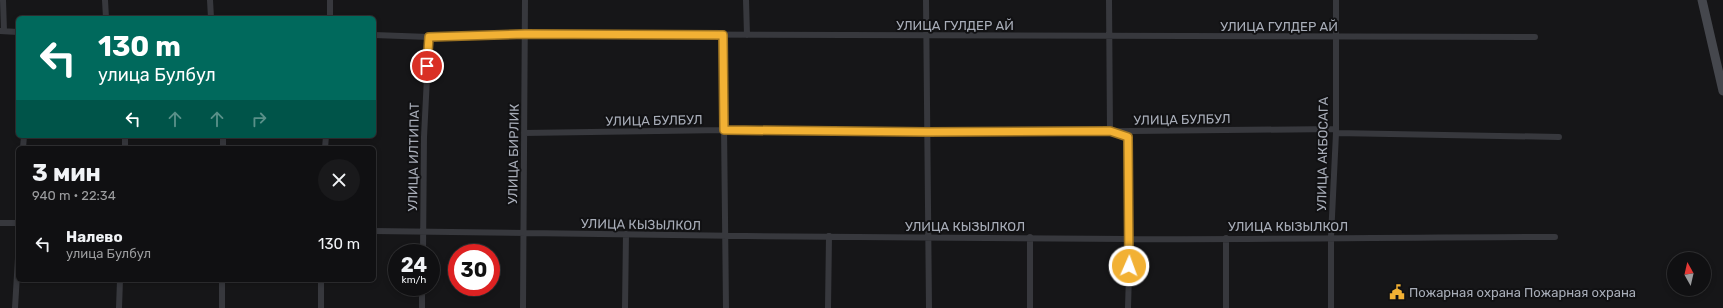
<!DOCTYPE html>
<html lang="ru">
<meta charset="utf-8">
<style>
body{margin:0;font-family:Rubik,sans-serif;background:#19191b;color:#f1f3f6;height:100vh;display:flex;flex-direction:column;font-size:15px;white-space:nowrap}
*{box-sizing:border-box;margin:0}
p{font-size:13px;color:#9c9d9f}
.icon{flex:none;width:22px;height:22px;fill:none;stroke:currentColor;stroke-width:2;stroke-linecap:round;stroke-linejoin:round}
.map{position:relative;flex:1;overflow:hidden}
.sheet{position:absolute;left:16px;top:146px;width:360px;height:136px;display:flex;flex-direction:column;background:#101012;border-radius:6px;box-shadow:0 2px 6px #0003,0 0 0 1px #303032}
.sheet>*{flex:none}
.banner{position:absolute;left:16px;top:16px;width:360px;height:122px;border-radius:6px;box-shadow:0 2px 6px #0003,0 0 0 1px #303032;background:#00695c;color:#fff;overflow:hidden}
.needle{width:26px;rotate:352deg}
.buttons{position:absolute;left:1667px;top:252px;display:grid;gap:8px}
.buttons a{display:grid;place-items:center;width:44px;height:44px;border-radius:50%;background:#101012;box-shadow:0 2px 6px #0003,0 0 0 1px #303032;font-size:20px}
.speed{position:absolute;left:388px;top:244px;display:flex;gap:8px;font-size:20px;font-weight:700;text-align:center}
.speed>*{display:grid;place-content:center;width:52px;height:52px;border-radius:50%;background:#101012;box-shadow:0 2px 6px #0003,0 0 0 1px #303032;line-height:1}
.speed small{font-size:10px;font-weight:400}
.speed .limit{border:6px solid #d22;background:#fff;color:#111}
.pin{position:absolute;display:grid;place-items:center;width:34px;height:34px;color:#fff;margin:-17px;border:2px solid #fff;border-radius:50%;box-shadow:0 1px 4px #0007}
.me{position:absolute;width:44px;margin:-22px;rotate:2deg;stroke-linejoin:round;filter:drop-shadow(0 0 3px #0008)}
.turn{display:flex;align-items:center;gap:14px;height:84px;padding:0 16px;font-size:18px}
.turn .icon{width:52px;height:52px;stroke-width:2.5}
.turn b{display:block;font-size:28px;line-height:34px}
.lanes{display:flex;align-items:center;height:38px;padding:0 16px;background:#0003;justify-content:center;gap:20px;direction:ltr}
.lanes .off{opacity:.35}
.round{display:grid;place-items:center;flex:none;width:42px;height:42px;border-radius:21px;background:#19191b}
.summary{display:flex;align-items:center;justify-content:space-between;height:68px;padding:0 16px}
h1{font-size:24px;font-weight:700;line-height:30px}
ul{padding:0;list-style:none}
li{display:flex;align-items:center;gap:12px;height:60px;padding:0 16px}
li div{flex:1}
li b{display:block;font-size:15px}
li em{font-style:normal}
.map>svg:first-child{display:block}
</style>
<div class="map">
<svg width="1723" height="308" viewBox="0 0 1723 308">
<rect width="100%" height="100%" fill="#161618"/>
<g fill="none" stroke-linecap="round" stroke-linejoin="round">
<path stroke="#37383d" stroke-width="6" d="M 3,0 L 4,31
M 105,0 L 106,18
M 210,0 L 211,18
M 330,0 L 330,18
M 746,0 L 747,35
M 926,0 L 929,308
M 1109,0 L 1110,131 L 1128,137 L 1130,239 L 1128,308
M 0,31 L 18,32
M 374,35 L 429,37 L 525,34 L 1535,37
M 723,35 L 726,308
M 524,133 L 724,130 L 928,133 L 1335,129
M 1336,133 L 1559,137
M 23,148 L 24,136
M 125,148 L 125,136
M 223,148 L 223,136
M 325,148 L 326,136
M 0,223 L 18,223
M 374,231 C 625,236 877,237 1128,239 C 1270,240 1413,237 1555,237
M 1226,238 L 1226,308
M 423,253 L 424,137 L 429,37
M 15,308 L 18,258
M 119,308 L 120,280
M 222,308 L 222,280
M 321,308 L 321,280
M 422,308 L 422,287
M 523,308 L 525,0
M 625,308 L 626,234
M 828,308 L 829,236
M 1030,308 L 1030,237
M 1331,308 L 1331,237 L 1336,133 L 1336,0"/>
<path stroke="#45474d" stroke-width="9" d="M 1702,0 L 1723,91"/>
</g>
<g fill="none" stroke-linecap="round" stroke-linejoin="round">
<g stroke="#9d7322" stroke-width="10">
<path id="route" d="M 427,66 L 429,37 L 525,34 L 723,35 L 724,130 L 928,132 L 1110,131 L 1128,137 L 1129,266"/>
</g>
<use href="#route" stroke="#f2b134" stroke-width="7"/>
</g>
<defs>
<g id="civic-bare" transform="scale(1.2)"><path d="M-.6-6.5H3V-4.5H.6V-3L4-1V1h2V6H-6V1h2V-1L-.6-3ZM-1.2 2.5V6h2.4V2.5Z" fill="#f2b134" stroke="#111113" stroke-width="2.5" paint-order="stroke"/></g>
</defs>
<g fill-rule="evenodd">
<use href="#civic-bare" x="1397" y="292"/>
</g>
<g text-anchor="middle" stroke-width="4" stroke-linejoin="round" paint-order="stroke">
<g font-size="13" fill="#a8adb8" stroke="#111113">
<text x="955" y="30">УЛИЦА ГУЛДЕР АЙ</text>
<text x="1279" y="31">УЛИЦА ГУЛДЕР АЙ</text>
<text transform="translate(1182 119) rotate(-1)" y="5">УЛИЦА БУЛБУЛ</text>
<text transform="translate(654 120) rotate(-1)" y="5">УЛИЦА БУЛБУЛ</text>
<text transform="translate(513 154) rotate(-89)" y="5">УЛИЦА БИРЛИК</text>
<text transform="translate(1322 154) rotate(-89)" y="5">УЛИЦА АКБОСАГА</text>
<text transform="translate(413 157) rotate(-89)" y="5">УЛИЦА ИЛТИПАТ</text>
<text transform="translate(641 224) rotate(1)" y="5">УЛИЦА КЫЗЫЛКОЛ</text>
<text x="965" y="231">УЛИЦА КЫЗЫЛКОЛ</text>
<text x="1288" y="231">УЛИЦА КЫЗЫЛКОЛ</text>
</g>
<g font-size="13" fill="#a8adb8" stroke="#111113" text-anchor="start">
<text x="1409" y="297">Пожарная охрана Пожарная охрана</text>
</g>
</g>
</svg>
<div class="buttons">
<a><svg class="needle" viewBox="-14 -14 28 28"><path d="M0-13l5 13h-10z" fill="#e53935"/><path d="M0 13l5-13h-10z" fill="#9c9d9f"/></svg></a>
</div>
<div class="speed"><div>24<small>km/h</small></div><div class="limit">30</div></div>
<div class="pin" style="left:427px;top:66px;background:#d93025"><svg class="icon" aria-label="arrive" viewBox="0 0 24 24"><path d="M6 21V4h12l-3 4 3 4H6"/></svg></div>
<svg class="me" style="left:1129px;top:266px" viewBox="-20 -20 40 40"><circle r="17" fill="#f2b134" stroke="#fff" stroke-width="3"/><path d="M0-11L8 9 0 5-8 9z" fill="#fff"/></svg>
<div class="banner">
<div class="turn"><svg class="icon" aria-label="left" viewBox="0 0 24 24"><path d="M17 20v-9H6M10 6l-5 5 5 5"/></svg><div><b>130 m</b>улица Булбул</div></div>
<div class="lanes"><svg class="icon" aria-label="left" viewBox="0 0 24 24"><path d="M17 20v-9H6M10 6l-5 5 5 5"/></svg><svg class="icon off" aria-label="ahead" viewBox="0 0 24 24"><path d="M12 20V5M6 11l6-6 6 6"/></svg><svg class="icon off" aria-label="ahead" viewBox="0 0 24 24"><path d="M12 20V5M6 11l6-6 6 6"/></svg><svg class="icon off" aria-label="right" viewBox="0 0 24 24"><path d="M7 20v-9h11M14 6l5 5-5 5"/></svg></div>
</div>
<section class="sheet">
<div class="summary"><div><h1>3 мин</h1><p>940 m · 22:34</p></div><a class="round"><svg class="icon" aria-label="close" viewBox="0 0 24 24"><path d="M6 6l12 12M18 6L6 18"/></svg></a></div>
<ul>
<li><svg class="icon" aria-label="left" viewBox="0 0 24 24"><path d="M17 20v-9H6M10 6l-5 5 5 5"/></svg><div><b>Налево</b><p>улица Булбул</p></div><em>130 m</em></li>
</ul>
</section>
</div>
